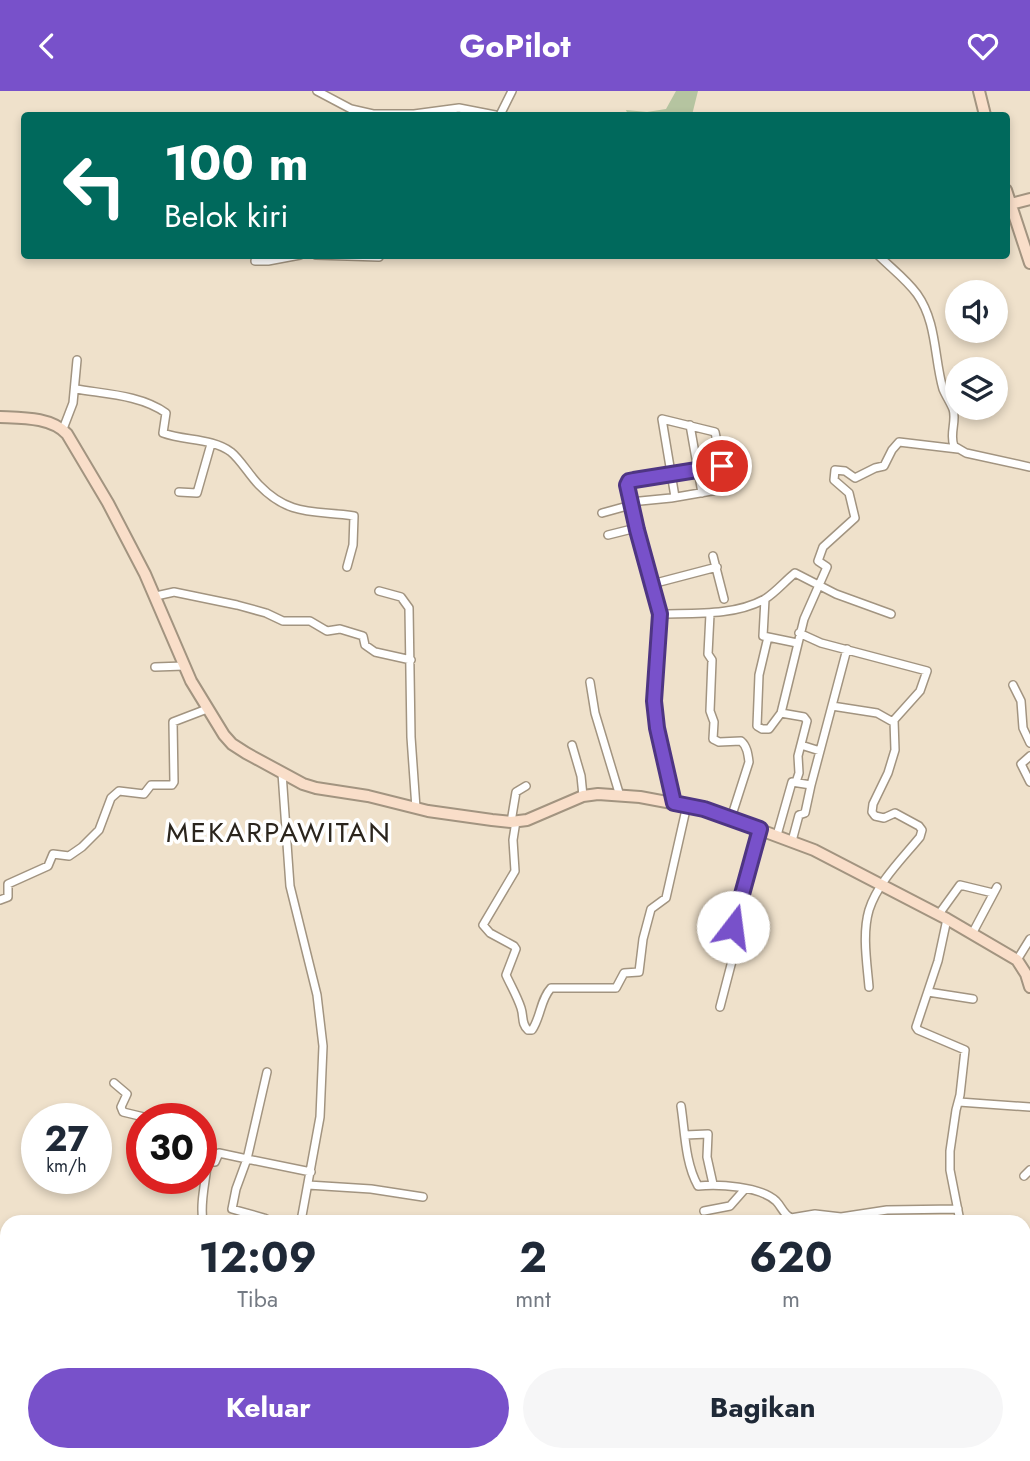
<!DOCTYPE html>
<html lang="id">
<style>
body{margin:0;font-family:Jost,sans-serif;background:#f6f6f7;color:#1f2937;height:100vh;display:flex;flex-direction:column;font-size:26px;white-space:nowrap}
*{box-sizing:border-box;margin:0}
p{font-size:23px;color:#747a83}
.icon{flex:none;width:38px;height:38px;fill:none;stroke:currentColor;stroke-width:2;stroke-linecap:round;stroke-linejoin:round}
.map{position:relative;flex:1;overflow:hidden}
.panel{position:absolute;left:0px;top:1124px;width:1031px;height:247px;display:flex;flex-direction:column;background:#fff;border-radius:21px 21px 0 0;box-shadow:0 4px 10px #0003}
.panel>*{flex:none}
.top-card{position:absolute;left:21px;top:21px;width:989px;height:147px;border-radius:7px;box-shadow:0 4px 10px #0003;background:#00695c;color:#fff;overflow:hidden}
.fabs{position:absolute;left:945px;top:189px;display:grid;gap:14px}
.fabs a{display:grid;place-items:center;width:63px;height:63px;border-radius:50%;background:#fff;box-shadow:0 4px 10px #0003;font-size:35px}
.speed{position:absolute;left:21px;top:1012px;display:flex;gap:14px;font-size:35px;font-weight:700;text-align:center}
.speed>*{display:grid;place-content:center;width:91px;height:91px;border-radius:50%;background:#fff;box-shadow:0 4px 10px #0003;line-height:1}
.speed small{font-size:18px;font-weight:400}
.speed .limit{border:10px solid #d22;background:#fff;color:#111}
.pin{position:absolute;display:grid;place-items:center;width:60px;height:60px;color:#fff;margin:-30px;border:4px solid #fff;border-radius:50%;box-shadow:0 2px 7px #0007}
.me{position:absolute;width:77px;margin:-38px;rotate:15deg;stroke-linejoin:round;filter:drop-shadow(0 0 5px #0008)}
.turn{display:flex;align-items:center;gap:24px;height:147px;padding:0 28px;font-size:32px}
.turn .icon{width:91px;height:91px;stroke-width:2.5}
.turn b{display:block;font-size:49px;line-height:60px}
.eta{display:flex;justify-content:space-evenly;align-items:center;height:119px;text-align:center}
.eta b{font-size:42px;font-weight:700;line-height:49px}
.cta{display:flex;gap:14px;margin-top:auto;padding:14px 28px}
.cta a{flex:1;height:80px;border-radius:42px;background:#7851ca;color:#fff;font-size:28px;font-weight:700;line-height:80px;text-align:center}
.cta a+a{background:#f6f6f7;color:#1f2937}
header{display:flex;justify-content:space-between;align-items:center;height:91px;padding:0 28px;background:#7851ca;color:#fff;font-size:32px;font-weight:700}
.map>svg:first-child{display:block}
</style>
<header><svg class="icon" aria-label="back" viewBox="0 0 24 24"><path d="M15 5l-7 7 7 7"/></svg>GoPilot<svg class="icon" aria-label="heart" viewBox="0 0 24 24"><path d="M12 20l-8-8c-3-5 5-10 8-4 3-6 11-1 8 4z"/></svg></header>
<div class="map">
<svg width="1030" height="1370" viewBox="0 0 1030 1370">
<rect width="100%" height="100%" fill="#efe1cb"/>
<path fill="#b5c4a0" d="M 676,0 L 698,0 L 692,24 L 628,24 L 626,19 L 647,21 L 666,18 Z"/>
<g fill="none" stroke-linecap="round" stroke-linejoin="round">
<g stroke="#a29480" stroke-width="10">
<path id="street" d="M 317,0 L 351,18 L 373,23 L 414,23 L 459,17 L 495,24
M 500,24 L 512,0
M 316,164 L 379,166 L 379,164
M 878,164 C 891,177 906,188 917,203 C 937,231 934,267 943,298 C 946,305 950,311 953,318 C 957,330 949,343 954,355 L 966,362 L 1030,376
M 255,170 L 268,170 L 300,164
M 76,298 C 105,303 141,304 166,322 L 163,342 C 185,350 212,347 231,361 C 240,368 250,385 259,394 C 290,426 314,419 354,425 L 353,454 L 347,476
M 690,334 L 702,402
M 63,338 L 73,312 L 77,269
M 179,401 L 197,402 L 211,353
M 630,411 L 671,407 L 723,398 L 726,395 L 715,341 L 662,328 L 675,406
M 602,422 L 631,414
M 608,444 L 636,437
M 713,465 L 724,508
M 652,493 L 717,476
M 379,500 L 401,506 L 409,517 L 411,646 L 416,717
M 156,505 L 174,501 L 237,514 L 266,522 L 283,530 L 310,530 L 327,540 L 340,538 L 363,545 L 365,554 L 375,561 L 411,569
M 765,508 L 763,545 L 797,552
M 660,523 C 695,522 734,525 765,508 C 776,501 785,490 795,482 L 836,503 L 891,523
M 710,523 L 708,563 L 712,569 L 710,620 L 714,631 L 713,648 L 719,651 L 741,650 C 747,655 748,663 749,671 L 731,727
M 799,542 L 821,552 L 927,580 L 920,600 L 894,629 L 895,659 L 888,682 L 873,713 L 872,721 L 875,725 L 884,727 L 895,722 L 919,735 L 922,739 L 920,746 C 902,768 878,791 869,819 C 862,843 867,872 869,896
M 768,546 L 759,584 L 757,635 L 762,638 L 769,638 L 781,622
M 155,576 L 184,575
M 590,591 L 595,622 L 620,705
M 1013,594 L 1021,610 L 1023,637 L 1030,652
M 832,615 L 877,622 L 893,631
M 572,654 L 581,685 L 583,705
M 801,654 L 820,660
M 1030,665 L 1021,673 L 1030,691
M 282,682 L 290,795 L 317,904 L 323,955 L 320,1026 L 301,1130
M 796,691 L 799,682 L 798,665 L 807,630 L 804,626 L 781,622 L 804,528 L 827,476 L 818,470 L 823,456 L 855,427 L 849,402 L 834,389 L 835,379 L 845,380 L 855,387 L 875,377 L 884,375 L 892,359 L 899,351 L 958,358
M 674,712 L 657,637 L 654,610 L 660,523 L 637,439 L 627,394 L 629,390 L 633,389 L 722,375
M 516,730 L 513,749 L 515,780 L 483,834 L 490,842 L 514,855 L 516,858 L 506,884 C 511,895 517,905 521,917 C 524,926 521,933 528,939 L 532,939 C 541,926 540,909 551,897 L 616,897 L 624,882 L 639,881 L 643,848 L 651,818 L 666,807 L 687,714
M 511,731 L 516,701 L 526,695
M 777,744 L 792,691 L 811,694 L 847,558
M 792,750 L 799,724 L 805,722 L 811,694
M 0,809 L 8,806 L 8,793 L 48,775 L 53,763 L 69,765 L 82,756 L 99,739 L 111,707 L 119,700 L 144,703 L 151,694 L 172,694 L 174,691 L 173,631 L 207,618
M 939,823 L 960,794 L 993,802
M 947,828 L 938,870 L 916,936 L 918,939 L 965,959 L 960,1004 L 956,1019 L 950,1060 L 950,1079 L 960,1130
M 972,843 L 997,796
M 1017,869 L 1030,848
M 928,901 L 973,908
M 720,916 L 738,847 L 733,836 L 734,831 L 760,738
M 267,981 L 247,1068 L 311,1081
M 114,992 L 127,1003 L 121,1016 L 123,1021 L 148,1027
M 959,1011 L 1030,1016
M 681,1015 C 685,1041 685,1072 698,1095 C 718,1093 760,1095 776,1110 C 782,1116 783,1123 791,1127 L 815,1123 L 841,1126 L 887,1119 L 958,1118
M 141,1026 L 142,1039
M 685,1044 L 708,1043 L 707,1066 L 713,1093
M 201,1045 L 206,1048 C 213,1070 198,1105 203,1130
M 206,1070 L 215,1071 L 219,1062 L 247,1068 L 236,1098 L 232,1118 L 264,1127 L 270,1130
M 1024,1085 L 1030,1079
M 308,1094 L 371,1098 L 423,1106
M 704,1120 L 730,1115 L 745,1098
M 223,1129 L 223,1130
M 1024,1150 L 1026,1150 L 1026,1161
M 1024,1177 L 1030,1179
M 1027,1247 L 1030,1197
M 0,1341 L 7,1341
M 233,1363 L 236,1370
M 624,1363 L 624,1370"/>
</g>
<g stroke="#a29480" stroke-width="14">
<path id="secondary" d="M 979,0 L 985,24
M 1006,99 L 1030,172
M 1011,113 L 1030,108
M 0,326 C 22,327 51,326 67,343 L 108,412 L 145,483 L 191,590 L 224,644 L 232,653 L 246,662 L 303,693 L 316,697 L 368,705 L 428,720 L 492,729 L 511,731 L 527,729 L 583,705 L 598,703 L 640,706 L 704,718 L 814,759 L 947,828 L 1017,869 L 1026,883 L 1030,896"/>
</g>
<use href="#street" stroke="#fff" stroke-width="7"/>
<use href="#secondary" stroke="#f9dec9" stroke-width="10"/>
</g>
<g fill="none" stroke-linecap="round" stroke-linejoin="round">
<g stroke="#4e3583" stroke-width="18">
<path id="route" d="M 722,375 L 634,389 L 629,390 L 627,394 L 637,439 L 660,523 L 654,610 L 657,637 L 674,712 L 704,718 L 760,738 L 733,836"/>
</g>
<use href="#route" stroke="#7851ca" stroke-width="12"/>
</g>
<g text-anchor="middle" stroke-width="7" stroke-linejoin="round" paint-order="stroke">
<g font-size="28" letter-spacing="2" fill="#2b251d" stroke="#fff">
<text x="279" y="751">MEKARPAWITAN</text>
</g>
</g>
</svg>
<div class="fabs">
<a><svg class="icon" aria-label="sound" viewBox="0 0 24 24"><path d="M4 9h4l5-4v14l-5-4H4zM17 9q2 3 0 6"/></svg></a>
<a><svg class="icon" aria-label="layers" viewBox="0 0 24 24"><path d="M12 4l9 5-9 5-9-5zM3 14l9 5 9-5"/></svg></a>
</div>
<div class="speed"><div>27<small>km/h</small></div><div class="limit">30</div></div>
<div class="pin" style="left:722px;top:375px;background:#d93025"><svg class="icon" aria-label="arrive" viewBox="0 0 24 24"><path d="M6 21V4h12l-3 4 3 4H6"/></svg></div>
<svg class="me" style="left:733px;top:836px" viewBox="-20 -20 40 40"><circle r="19" fill="#fff"/><path d="M0-13L10 11 0 6-10 11z" fill="#7851ca"/></svg>
<div class="top-card">
<div class="turn"><svg class="icon" aria-label="left" viewBox="0 0 24 24"><path d="M17 20v-9H6M10 6l-5 5 5 5"/></svg><div><b>100 m</b>Belok kiri</div></div>
</div>
<section class="panel">
<div class="eta">
<div><b>12:09</b><p>Tiba</p></div>
<div><b>2</b><p>mnt</p></div>
<div><b>620</b><p>m</p></div>
</div>
<div class="cta"><a>Keluar</a><a>Bagikan</a></div>
</section>
</div>
